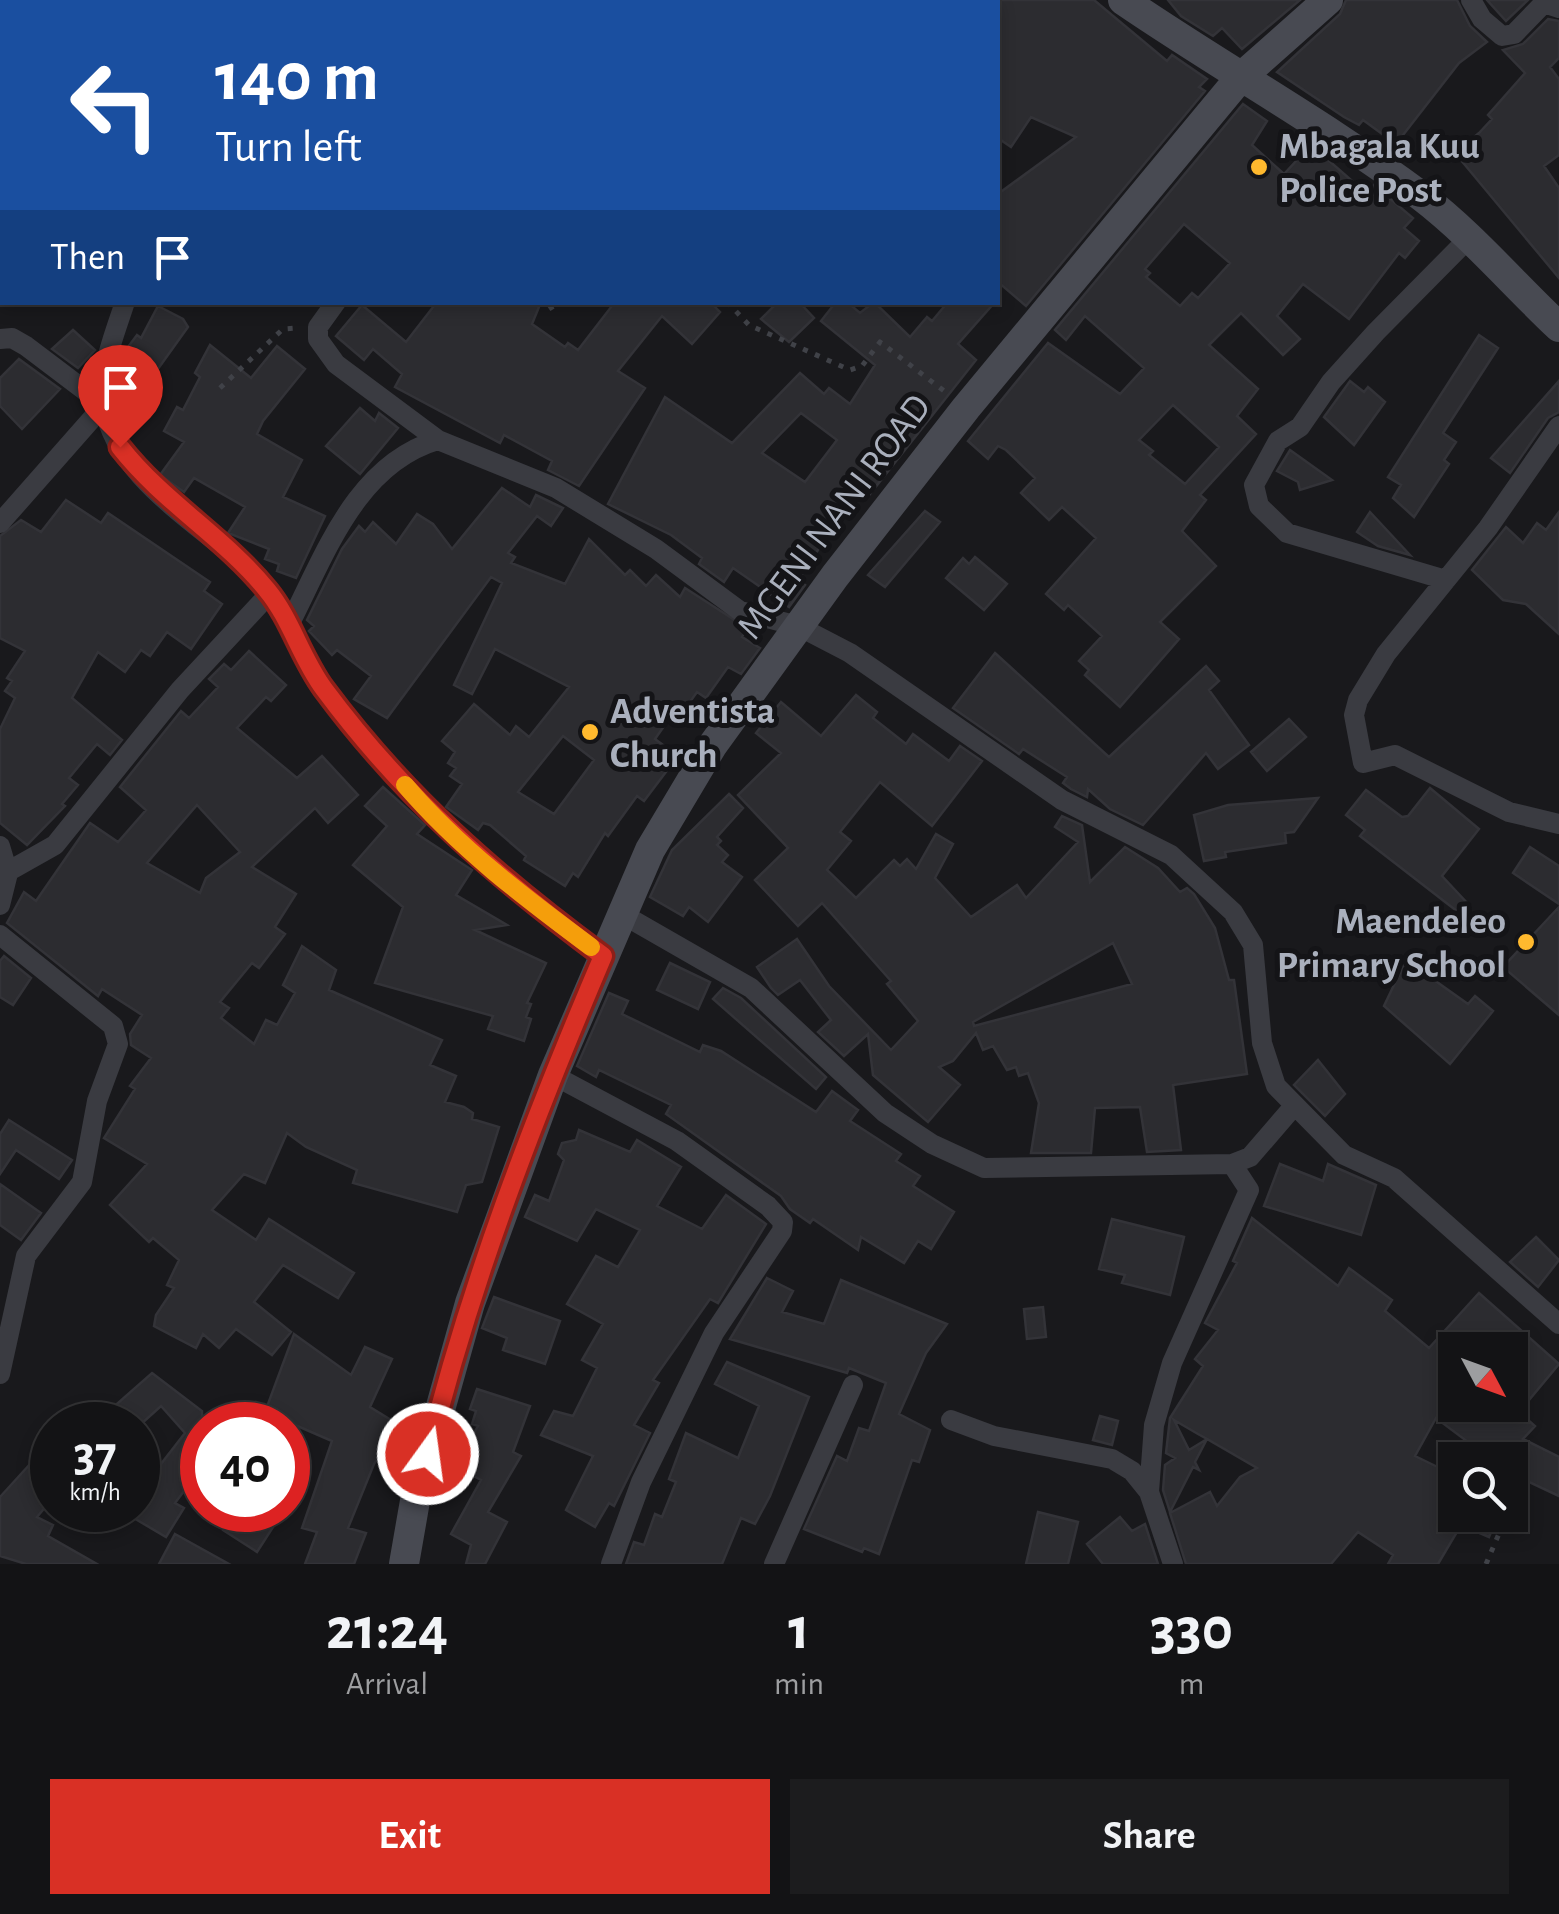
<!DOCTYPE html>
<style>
body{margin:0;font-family:"Alegreya Sans",sans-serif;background:#1c1c1e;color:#f1f3f6;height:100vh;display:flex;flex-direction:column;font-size:38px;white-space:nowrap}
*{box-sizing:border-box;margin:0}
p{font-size:32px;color:#9d9ea0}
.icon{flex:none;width:55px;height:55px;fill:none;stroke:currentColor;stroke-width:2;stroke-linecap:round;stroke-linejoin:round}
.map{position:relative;height:1564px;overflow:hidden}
.side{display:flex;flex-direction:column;background:#131315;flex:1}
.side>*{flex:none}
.guide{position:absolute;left:0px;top:0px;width:1000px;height:305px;box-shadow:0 5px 15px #0003,0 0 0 2px #323234;background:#1a4fa0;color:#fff;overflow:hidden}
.needle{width:65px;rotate:131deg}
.fabs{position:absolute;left:1438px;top:1332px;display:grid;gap:20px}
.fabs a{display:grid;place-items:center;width:90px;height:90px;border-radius:0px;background:#131315;box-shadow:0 5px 15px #0003,0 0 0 2px #323234;font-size:50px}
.speed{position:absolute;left:30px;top:1402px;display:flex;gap:20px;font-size:50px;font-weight:700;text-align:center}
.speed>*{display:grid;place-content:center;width:130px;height:130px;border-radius:50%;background:#131315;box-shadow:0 5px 15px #0003,0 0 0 2px #323234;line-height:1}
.speed small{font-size:25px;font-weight:400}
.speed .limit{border:15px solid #d22;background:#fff;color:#111}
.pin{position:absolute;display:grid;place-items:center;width:85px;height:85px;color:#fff;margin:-102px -42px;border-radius:50% 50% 50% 0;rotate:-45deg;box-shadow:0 0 10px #0007}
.pin .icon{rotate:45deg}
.me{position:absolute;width:110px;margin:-55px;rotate:14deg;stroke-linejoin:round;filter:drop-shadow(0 0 8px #0008)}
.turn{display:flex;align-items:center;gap:35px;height:210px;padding:0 50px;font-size:45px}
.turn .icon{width:130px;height:130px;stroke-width:2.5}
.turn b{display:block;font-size:70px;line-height:85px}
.then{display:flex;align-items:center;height:95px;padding:0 50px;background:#0003;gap:20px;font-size:38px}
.eta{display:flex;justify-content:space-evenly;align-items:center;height:170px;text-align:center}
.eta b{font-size:60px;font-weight:600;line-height:70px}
.cta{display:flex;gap:20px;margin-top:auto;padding:20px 50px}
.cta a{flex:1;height:115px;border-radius:0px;background:#d93025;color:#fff;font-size:40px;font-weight:600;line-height:115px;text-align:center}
.cta a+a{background:#1c1c1e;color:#f1f3f6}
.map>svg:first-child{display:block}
</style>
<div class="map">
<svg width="1559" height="1564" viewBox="0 0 1559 1564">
<rect width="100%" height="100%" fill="#19191c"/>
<path fill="#2c2c30" stroke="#333338" stroke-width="2.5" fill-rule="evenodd" d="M 998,0 L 1094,0 L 1167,61 L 1172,55 L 1207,79 L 1199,87 L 1205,91 L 1026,306 L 998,282 L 998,194 L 1076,137 L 1031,117 L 1011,147 L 998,138 Z
M 1168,0 L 1300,0 L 1242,49 L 1222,28 L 1213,36 L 1181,16 Z
M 1346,0 L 1457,0 L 1470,26 L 1487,42 L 1459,63 L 1396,144 L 1363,120 L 1359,125 L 1344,117 L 1277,72 L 1340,14 Z
M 1487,0 L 1528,0 L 1506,21 Z
M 1548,19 L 1559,21 L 1559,58 L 1550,67 L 1559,79 L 1559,155 L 1544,166 L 1559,188 L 1559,278 L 1455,153 L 1479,133 L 1492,119 L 1488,115 L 1525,73 L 1503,50 L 1523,44 Z
M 1243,104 L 1267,121 L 1252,145 L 1284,174 L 1311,145 L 1367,194 L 1374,185 L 1413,218 L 1404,228 L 1419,241 L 1405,258 L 1399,253 L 1349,319 L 1303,284 L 1277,316 L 1300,339 L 1283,355 L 1241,313 L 1209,345 L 1258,389 L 1237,416 L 1256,434 L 1200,495 L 1206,500 L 1182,531 L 1216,566 L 1160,622 L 1179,639 L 1120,707 L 1085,675 L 1089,670 L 1079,661 L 1102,636 L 1068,605 L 1064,610 L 1046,594 L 1096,538 L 1062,507 L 1049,520 L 1021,493 L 1035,478 L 1006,450 L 998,446 L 988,459 L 968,441 L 1048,343 L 1120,394 L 1144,368 L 1085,316 L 1066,340 L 1055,330 ZM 1184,224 L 1230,263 L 1198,298 L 1192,293 L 1180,306 L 1146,277 L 1150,273 L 1145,269 ZM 1173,405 L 1219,447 L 1185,484 L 1149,455 L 1153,451 L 1139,440 Z
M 437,302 L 541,302 L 532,324 L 565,347 L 568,343 L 578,350 L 615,302 L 710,302 L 720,312 L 692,344 L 662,316 L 618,371 L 645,388 L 579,486 L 548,470 L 552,461 L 504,435 L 500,443 L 395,387 L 402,374 L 373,349 L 364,360 L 336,336 L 362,305 L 406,342 Z
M 778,302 L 799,302 L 814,318 L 789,342 L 761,319 Z
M 836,302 L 847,302 L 860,313 L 874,302 L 910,337 L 927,317 L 932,321 L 948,302 L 995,302 L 958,344 L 976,360 L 870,494 L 867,492 L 860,500 L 856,497 L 848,505 L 798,580 L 805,585 L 789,607 L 733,568 L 724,582 L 699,564 L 702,558 L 671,535 L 608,504 L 665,397 L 732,443 L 800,373 L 824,394 L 829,388 L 850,404 L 875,365 L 821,321 ZM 801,413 L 837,440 L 805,482 L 762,453 Z
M 158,306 L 183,319 L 188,327 L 140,394 L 118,378 L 119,369 L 122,355 L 137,335 L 141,338 Z
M 73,330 L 95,350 L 78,368 L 52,349 Z
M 1479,335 L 1498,348 L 1443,433 L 1456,442 L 1444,460 L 1449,464 L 1414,517 L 1393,498 L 1401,485 L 1388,477 Z
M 210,345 L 251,378 L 277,346 L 305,369 L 263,421 L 257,434 L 302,460 L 283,497 L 325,516 L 296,578 L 277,571 L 279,564 L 265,559 L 269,549 L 228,533 L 245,507 L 194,478 L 184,492 L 160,475 L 184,442 L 164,431 L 177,407 L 183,410 L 200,377 L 195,373 Z
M 19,359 L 60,389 L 22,429 L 0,406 L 0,378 Z
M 1350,381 L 1364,392 L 1368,387 L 1385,402 L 1354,445 L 1324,417 Z
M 1559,381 L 1559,412 L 1548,418 L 1510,473 L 1491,458 Z
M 360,408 L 375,421 L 379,413 L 398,428 L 360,474 L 326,446 Z
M 1290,450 L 1332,480 L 1300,490 L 1298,482 L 1277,471 Z
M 502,488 L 530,507 L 536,495 L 563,508 L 551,526 L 537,516 L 508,553 L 515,557 L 511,563 L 565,584 L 589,539 L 625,575 L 630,570 L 646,586 L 656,575 L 680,597 L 685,588 L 747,628 L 742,637 L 760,648 L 741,674 L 728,667 L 706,698 L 697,692 L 682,713 L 676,709 L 655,739 L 678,756 L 644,801 L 637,796 L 608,836 L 605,833 L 578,877 L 573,873 L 565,886 L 524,860 L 526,856 L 490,825 L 483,823 L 478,830 L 446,807 L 462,784 L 450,776 L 456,768 L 448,763 L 455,752 L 442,741 L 474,704 L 510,735 L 516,726 L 529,737 L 569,687 L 495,649 L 472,694 L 454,685 L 502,583 L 491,577 L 387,718 L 354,699 L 371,676 L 337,650 L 332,655 L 309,631 L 314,626 L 307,620 L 342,549 L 359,526 L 365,532 L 373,522 L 396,544 L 417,514 L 433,524 L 452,549 ZM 563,736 L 594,760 L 554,814 L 518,792 Z
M 66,500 L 101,523 L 108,513 L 210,582 L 204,591 L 222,604 L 191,649 L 167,632 L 150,656 L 141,650 L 125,672 L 98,652 L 72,698 L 122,740 L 110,755 L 97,744 L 69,778 L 78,785 L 62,804 L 65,806 L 27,845 L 0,823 L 0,729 L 15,698 L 5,691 L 12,681 L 7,678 L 25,651 L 0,638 L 0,536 L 21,520 L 41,532 Z
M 925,511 L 940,522 L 885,587 L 868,575 Z
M 1370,512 L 1410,555 L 1378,546 L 1357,532 Z
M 1559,512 L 1559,634 L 1526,604 L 1503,600 L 1472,570 L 1506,527 L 1523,543 L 1537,523 L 1546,530 Z
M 975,557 L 1007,584 L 984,610 L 946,578 L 963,558 L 969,564 Z
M 249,651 L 286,685 L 271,701 L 266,697 L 237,728 L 297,778 L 322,756 L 358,795 L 328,823 L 315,808 L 252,867 L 296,894 L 275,927 L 285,934 L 259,968 L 252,963 L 220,1002 L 229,1008 L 221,1018 L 254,1044 L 266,1020 L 277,1025 L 295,993 L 283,985 L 302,946 L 336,970 L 329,990 L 442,1040 L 430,1065 L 456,1076 L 445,1102 L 464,1107 L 473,1113 L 472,1119 L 499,1127 L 482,1182 L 466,1185 L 457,1212 L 353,1183 L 357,1170 L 306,1147 L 287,1133 L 265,1183 L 244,1174 L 212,1210 L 256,1240 L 269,1219 L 354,1273 L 338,1298 L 283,1265 L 254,1302 L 291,1332 L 272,1355 L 236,1329 L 219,1348 L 203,1334 L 196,1348 L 154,1326 L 156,1315 L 174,1288 L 167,1285 L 179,1260 L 153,1238 L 149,1242 L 110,1205 L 147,1164 L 104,1138 L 135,1089 L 130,1086 L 151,1058 L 131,1045 L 130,1034 L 142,1015 L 102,989 L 98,996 L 7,923 L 24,892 L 36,901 L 90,823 L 118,842 L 146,810 L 120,787 L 181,711 L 189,718 L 218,687 L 209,679 L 224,664 L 231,670 ZM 197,805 L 240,852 L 206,878 L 200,893 L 147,863 Z
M 995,653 L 1109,757 L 1206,666 L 1219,681 L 1209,690 L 1249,745 L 1218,769 L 1206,753 L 1143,825 L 1110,809 L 1088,789 L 1087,797 L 1071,789 L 1063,783 L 1067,777 L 1023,749 L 1019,754 L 953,708 Z
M 856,695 L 877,712 L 873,718 L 906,744 L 913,734 L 949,761 L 960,746 L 982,761 L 932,826 L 880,782 L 840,832 L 851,841 L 827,870 L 856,898 L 894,860 L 900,866 L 907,859 L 916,869 L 936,834 L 953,844 L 935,878 L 971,917 L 1017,885 L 1026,898 L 1078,842 L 1055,827 L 1062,816 L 1082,825 L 1090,882 L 1125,847 L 1158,868 L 1180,892 L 1187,888 L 1194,894 L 1215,928 L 1229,980 L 1234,980 L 1247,1074 L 1173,1085 L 1181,1150 L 1147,1152 L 1140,1107 L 1095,1108 L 1091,1153 L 1031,1153 L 1039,1103 L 1028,1073 L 1019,1076 L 1016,1067 L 1007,1070 L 993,1046 L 983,1050 L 976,1033 L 953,1061 L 939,1067 L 960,1085 L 928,1122 L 873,1075 L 868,1034 L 844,1056 L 818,1032 L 831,1020 L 800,980 L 778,995 L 771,988 L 757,967 L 797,939 L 829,986 L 891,1050 L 918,1021 L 887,984 L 891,981 L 822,903 L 798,926 L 755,880 L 788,848 L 738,795 L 781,753 L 756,733 L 781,702 L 821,736 ZM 1113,943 L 1132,984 L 974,1026 L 973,1022 Z
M 1289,719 L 1306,737 L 1267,771 L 1251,752 Z
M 383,787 L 425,825 L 417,834 L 472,870 L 456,895 L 507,925 L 475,930 L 546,963 L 527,1003 L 531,1004 L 526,1017 L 531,1019 L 524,1041 L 488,1029 L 493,1016 L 375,983 L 403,907 L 353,865 L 387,826 L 365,806 Z
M 1430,788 L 1479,829 L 1442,876 L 1470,906 L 1462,915 L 1360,836 L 1365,830 L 1346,815 L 1366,790 L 1402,817 L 1408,816 Z
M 729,794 L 743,808 L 717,837 L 721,841 L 717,845 L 728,855 L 722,862 L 742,877 L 708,922 L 689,907 L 683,916 L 650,897 L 672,850 Z
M 1318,798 L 1294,832 L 1285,833 L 1286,843 L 1225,852 L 1226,857 L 1204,861 L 1194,815 L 1228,805 Z
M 1530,847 L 1559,866 L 1559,904 L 1513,873 Z
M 1559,907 L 1559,1015 L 1503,967 Z
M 4,956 L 31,978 L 13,1005 L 0,997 L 0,961 Z
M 1406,960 L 1468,1004 L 1475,996 L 1493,1011 L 1450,1064 L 1384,1006 Z
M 670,963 L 710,982 L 698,1009 L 657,990 Z
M 723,988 L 741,998 L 826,1077 L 816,1089 L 713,999 Z
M 609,993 L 628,1001 L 622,1014 L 700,1052 L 703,1045 L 721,1051 L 816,1112 L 832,1091 L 858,1110 L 850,1121 L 901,1154 L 896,1161 L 920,1176 L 913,1186 L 954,1212 L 931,1249 L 918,1241 L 904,1263 L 861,1237 L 858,1250 L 813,1219 L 810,1223 L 790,1209 L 781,1196 L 666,1114 L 671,1105 L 599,1070 L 596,1077 L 577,1066 Z
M 1318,1060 L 1345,1094 L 1325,1116 L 1294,1085 Z
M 9,1120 L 72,1160 L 59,1179 L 16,1150 L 0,1174 L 0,1134 Z
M 579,1130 L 630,1152 L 637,1140 L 681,1167 L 657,1206 L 702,1229 L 726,1195 L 766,1224 L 718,1303 L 710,1299 L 653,1380 L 659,1383 L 634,1425 L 650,1433 L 614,1506 L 609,1503 L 595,1527 L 566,1510 L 593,1456 L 541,1435 L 554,1411 L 573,1416 L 597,1368 L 582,1360 L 603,1324 L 567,1304 L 596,1256 L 618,1267 L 640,1230 L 596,1209 L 577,1241 L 525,1217 L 535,1195 L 549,1201 L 564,1160 L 558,1154 L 562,1143 L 576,1140 Z
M 1280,1164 L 1323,1181 L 1328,1164 L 1376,1185 L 1361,1235 L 1264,1206 Z
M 0,1184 L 41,1213 L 21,1240 L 0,1225 Z
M 1252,1218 L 1338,1286 L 1349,1268 L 1392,1300 L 1385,1311 L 1429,1348 L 1479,1293 L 1559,1364 L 1519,1412 L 1535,1426 L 1523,1439 L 1559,1457 L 1559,1496 L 1510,1473 L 1510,1460 L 1492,1460 L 1436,1418 L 1415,1456 L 1454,1475 L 1440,1505 L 1455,1515 L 1498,1515 L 1489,1537 L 1461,1525 L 1438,1564 L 1388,1564 L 1393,1555 L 1358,1532 L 1331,1564 L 1186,1564 L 1170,1513 L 1210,1492 L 1217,1506 L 1240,1477 L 1257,1468 L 1207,1439 L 1195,1462 L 1199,1470 L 1193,1467 L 1170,1512 L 1163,1490 L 1165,1465 L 1175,1458 L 1166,1453 L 1170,1418 L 1203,1366 L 1195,1359 L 1218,1330 L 1205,1323 L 1237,1263 L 1233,1261 ZM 1455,1350 L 1510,1350 L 1510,1405 L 1455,1405 ZM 1174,1420 L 1198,1434 L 1207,1439 L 1189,1450 Z
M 1112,1219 L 1184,1237 L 1170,1295 L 1122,1283 L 1125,1275 L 1099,1269 Z
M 1536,1237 L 1559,1260 L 1538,1287 L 1510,1262 Z
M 767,1278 L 793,1291 L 782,1312 L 824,1324 L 841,1280 L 947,1324 L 926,1353 L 899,1414 L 930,1430 L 919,1462 L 912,1460 L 879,1554 L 864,1548 L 862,1552 L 804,1529 L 837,1456 L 847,1461 L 859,1428 L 869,1431 L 886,1383 L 849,1368 L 847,1373 L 730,1339 Z
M 494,1297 L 560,1321 L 545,1364 L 503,1350 L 507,1338 L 482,1328 Z
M 1043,1307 L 1046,1337 L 1027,1339 L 1024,1309 Z
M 294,1334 L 351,1375 L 365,1347 L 392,1359 L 370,1407 L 399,1425 L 374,1464 L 348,1528 L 366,1533 L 354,1564 L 305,1564 L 317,1532 L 302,1528 L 332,1441 L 265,1412 Z
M 727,1362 L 809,1397 L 770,1496 L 755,1524 L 741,1518 L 722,1564 L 626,1564 L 634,1542 L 644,1545 L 655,1514 L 662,1517 L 676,1482 L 669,1479 L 686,1433 L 738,1458 L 759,1406 L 715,1384 Z
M 152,1373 L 202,1411 L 202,1467 L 175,1503 L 184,1508 L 166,1537 L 132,1517 L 138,1510 L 138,1450 L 157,1469 L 185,1433 L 161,1406 L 140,1425 L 93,1425 Z
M 477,1389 L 530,1406 L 513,1452 L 521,1456 L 488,1512 L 507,1522 L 485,1564 L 466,1564 L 471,1545 L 451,1534 L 481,1480 L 455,1466 L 478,1426 L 472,1424 L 476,1411 L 470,1409 Z
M 1100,1416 L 1118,1421 L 1112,1445 L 1093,1440 Z
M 52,1440 L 52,1499 L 37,1517 L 53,1525 L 48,1536 L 97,1564 L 26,1564 L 0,1556 L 0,1497 Z
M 231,1510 L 284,1510 L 257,1552 L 223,1530 Z
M 1038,1512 L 1078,1522 L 1068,1564 L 1026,1564 Z
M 1120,1517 L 1132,1531 L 1145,1524 L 1158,1564 L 1103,1564 L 1087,1544 Z
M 175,1534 L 229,1564 L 159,1564 Z"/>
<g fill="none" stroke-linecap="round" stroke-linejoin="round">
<path stroke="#404248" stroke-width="5" stroke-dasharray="5 8" stroke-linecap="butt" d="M 727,302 L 749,325 L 850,370 L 862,366 L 880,342 L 948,394
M 549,309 L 560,302
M 220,388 L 283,329 L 298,328
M 1510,1509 L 1515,1498
M 1486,1564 L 1507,1515"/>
<path stroke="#3a3b41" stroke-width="20" d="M 1471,0 L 1482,19 L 1502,36 L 1514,34 L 1544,3 L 1559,8
M 78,2 L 78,0
M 301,2 L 303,0
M 675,2 L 676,0
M 0,168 L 2,169
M 125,302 C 115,333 98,373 104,406 C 118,486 214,529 263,585 C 290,615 300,657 324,689 C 405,798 495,876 603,956
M 336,302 L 318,327 L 318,339 L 336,364 L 438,440 L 556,488 L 656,549 L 740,611 L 798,626 L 850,653 L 1062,800 L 1171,855 L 1233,912 L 1253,945 L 1262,1043 L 1276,1086 L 1344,1155 L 1394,1178 L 1559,1324
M 0,339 L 12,338 L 26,346 L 104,405 L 0,523
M 1559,426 L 1488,528 L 1386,654 L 1358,700 L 1354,715 L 1363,763 L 1395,755 L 1509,812 L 1559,824
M 1446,580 L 1287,533 L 1259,506 L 1254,485 L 1278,441 L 1300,427 L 1331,382 L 1376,332 L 1467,240
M 289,625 C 325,555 356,464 438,440
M 0,846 L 8,873 L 0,905
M 0,876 L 55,845 L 180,690 L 270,593
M 622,914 L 751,988 L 885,1113 L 932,1144 L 984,1168 L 1232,1164 L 1250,1157 L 1294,1106
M 0,935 L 113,1026 L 118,1044 L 97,1101 L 82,1182 L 26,1256 L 0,1374
M 553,1075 L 677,1141 L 768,1206 L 783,1222 L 782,1231 L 714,1333 L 641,1482 L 611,1564
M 951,1420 L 994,1436 L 1112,1459 L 1132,1471 L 1149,1492 L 1173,1564
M 1149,1492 L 1154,1425 L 1172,1363 L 1249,1190 L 1232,1164
M 774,1564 L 853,1385"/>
<path stroke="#484a52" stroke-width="30" d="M 1123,0 C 1221,67 1326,125 1421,196 C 1471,234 1514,285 1559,327
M 404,1564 L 416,1495 L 470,1303 L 553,1075 L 650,850 L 712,746 L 835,576 L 966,408 L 1239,79 L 1328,0"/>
</g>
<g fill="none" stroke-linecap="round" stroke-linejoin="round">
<g stroke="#8d1f18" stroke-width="25">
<path id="route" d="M 120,447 C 163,502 224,537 267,590 C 291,619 301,658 324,689 C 404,797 496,877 603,956 C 534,1118 470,1283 428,1454"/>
</g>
<use href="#route" stroke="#d93025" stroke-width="18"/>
<path stroke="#f59e0b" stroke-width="18" d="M 405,785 C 459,848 525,898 591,947"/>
</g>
<g fill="#ffb92e" stroke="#141417" stroke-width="4">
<circle cx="1259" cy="167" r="10"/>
<circle cx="590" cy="732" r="10"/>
<circle cx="1526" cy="942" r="10"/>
</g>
<g text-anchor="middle" stroke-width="10" stroke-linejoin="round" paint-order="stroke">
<g font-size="38" font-weight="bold" fill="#aab0bd" stroke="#141417" text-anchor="start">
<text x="1279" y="158">Mbagala Kuu<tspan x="1279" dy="44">Police Post</tspan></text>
<text x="610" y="723">Adventista<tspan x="610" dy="44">Church</tspan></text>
<text x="1506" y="933" text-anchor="end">Maendeleo<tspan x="1506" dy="44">Primary School</tspan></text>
</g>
<g font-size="38" fill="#aab0bd" stroke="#141417">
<text transform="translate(833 516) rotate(-53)" y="13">MGENI NANI ROAD</text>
</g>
</g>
</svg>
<div class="fabs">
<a><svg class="needle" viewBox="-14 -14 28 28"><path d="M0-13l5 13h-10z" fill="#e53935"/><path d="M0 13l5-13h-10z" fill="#9d9ea0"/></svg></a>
<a><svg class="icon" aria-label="search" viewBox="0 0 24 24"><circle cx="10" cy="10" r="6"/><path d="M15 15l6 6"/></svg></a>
</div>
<div class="speed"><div>37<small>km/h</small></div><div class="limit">40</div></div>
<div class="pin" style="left:120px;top:447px;background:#d93025"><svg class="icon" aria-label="arrive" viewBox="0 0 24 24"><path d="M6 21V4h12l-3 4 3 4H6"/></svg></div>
<svg class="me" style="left:428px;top:1454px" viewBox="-20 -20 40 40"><circle r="17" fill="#d93025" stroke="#fff" stroke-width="3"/><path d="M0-11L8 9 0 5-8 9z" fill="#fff"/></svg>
<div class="guide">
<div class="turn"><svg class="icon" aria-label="left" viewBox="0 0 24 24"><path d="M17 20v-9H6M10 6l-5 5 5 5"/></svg><div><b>140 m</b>Turn left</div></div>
<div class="then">Then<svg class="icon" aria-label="arrive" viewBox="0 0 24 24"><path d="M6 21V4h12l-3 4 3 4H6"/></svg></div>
</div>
</div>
<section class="side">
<div class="eta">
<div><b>21:24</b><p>Arrival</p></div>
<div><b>1</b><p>min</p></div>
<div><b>330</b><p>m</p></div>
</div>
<div class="cta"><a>Exit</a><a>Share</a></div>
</section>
